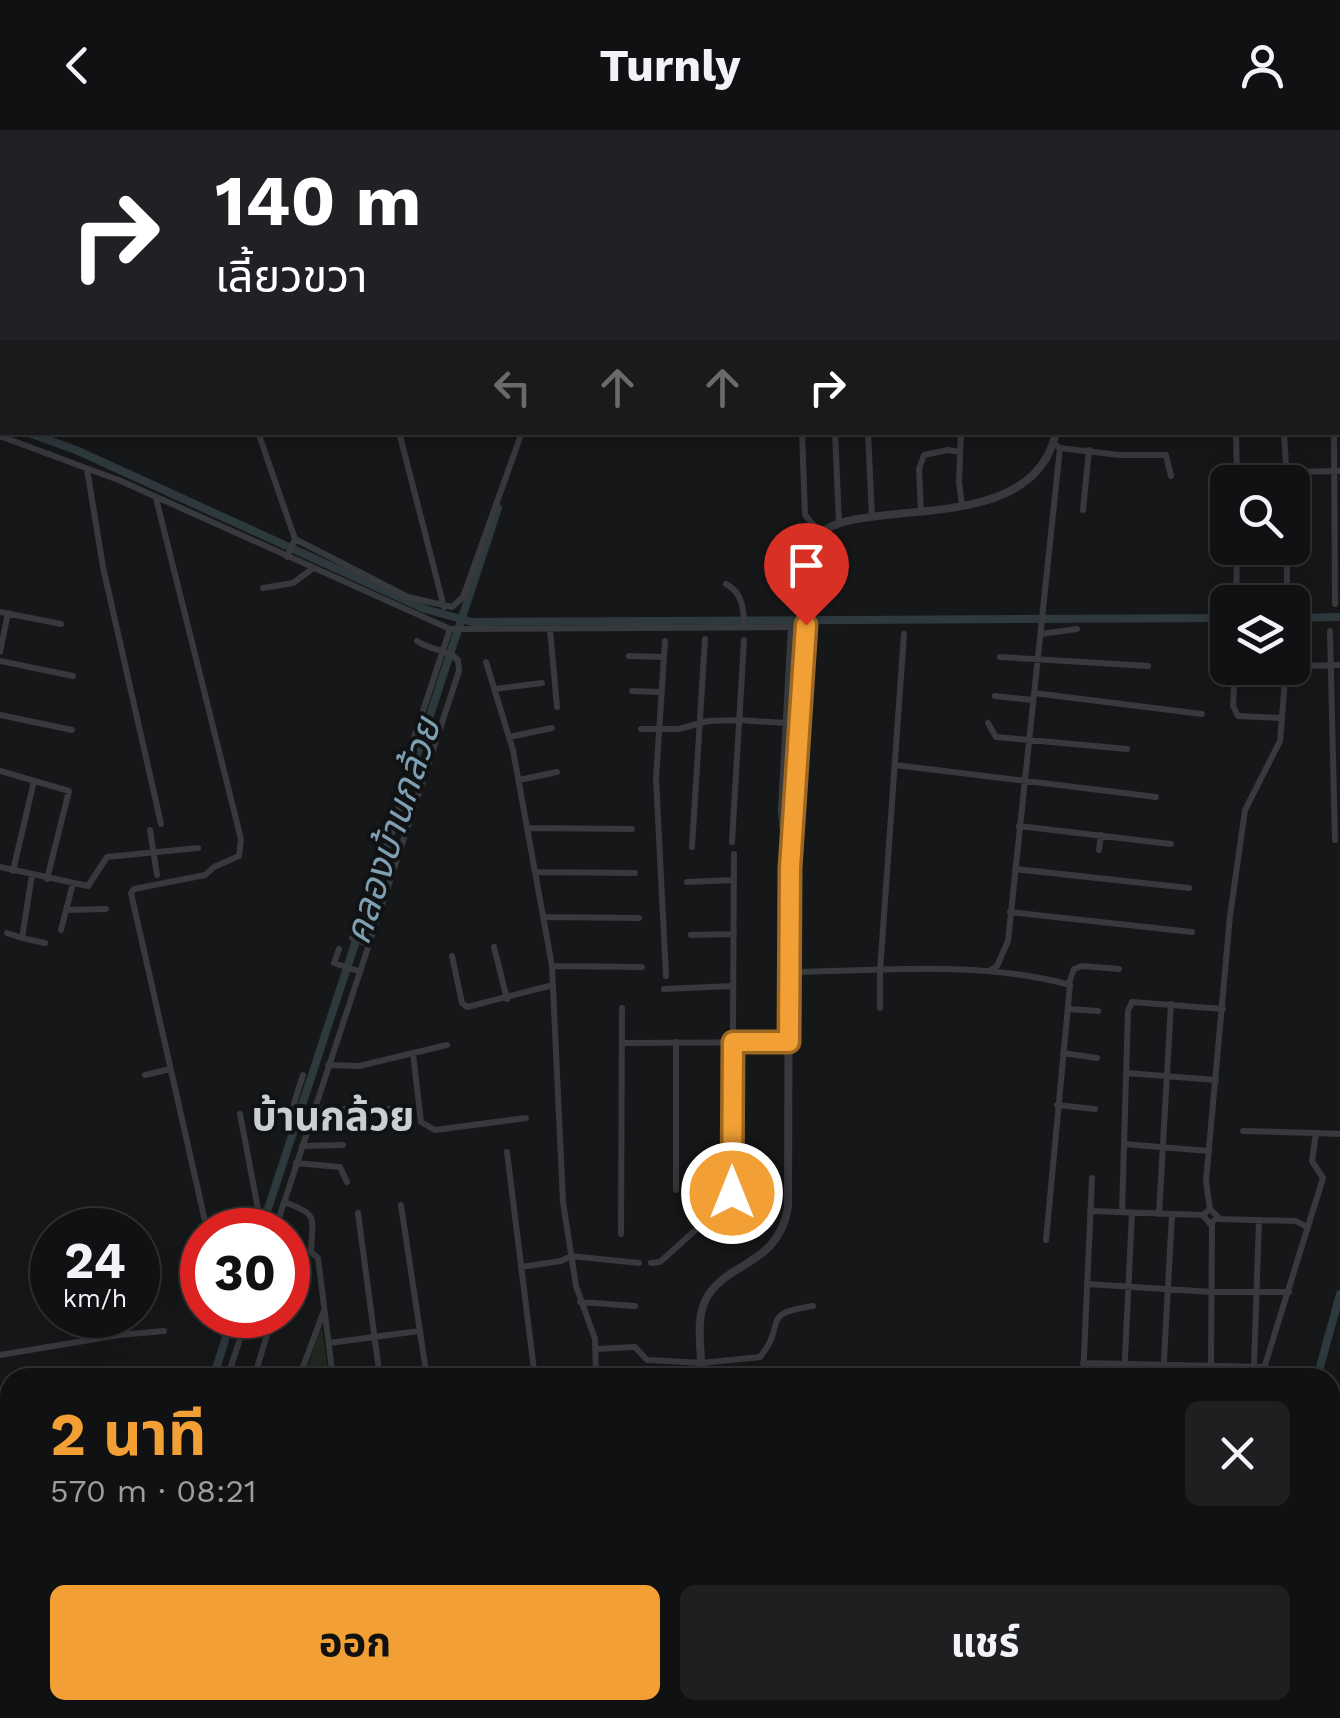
<!DOCTYPE html>
<html lang="th">
<meta charset="utf-8">
<style>
body{margin:0;font-family:"Work Sans","Noto Sans Thai",sans-serif;background:#1e1f20;color:#f1f3f6;height:100vh;display:flex;flex-direction:column;font-size:38px;white-space:nowrap}
*{box-sizing:border-box;margin:0}
p{font-size:32px;color:#9c9d9f}
.icon{flex:none;width:55px;height:55px;fill:none;stroke:currentColor;stroke-width:2;stroke-linecap:round;stroke-linejoin:round}
.map{position:relative;flex:1;overflow:hidden}
.details{position:absolute;left:0px;top:1238px;width:1340px;height:352px;display:flex;flex-direction:column;background:#101112;border-radius:30px 30px 0 0;box-shadow:0 5px 25px #0003,0 0 0 2px #303132}
.details>*{flex:none}
.top-card{position:absolute;left:0px;top:0px;width:1340px;height:305px;box-shadow:0 5px 25px #0003,0 0 0 2px #303132;background:#202124;color:#fff;overflow:hidden}
.controls{position:absolute;left:1210px;top:335px;display:grid;gap:20px}
.controls a{display:grid;place-items:center;width:100px;height:100px;border-radius:15px;background:#101112;box-shadow:0 5px 25px #0003,0 0 0 2px #303132;font-size:50px}
.speed{position:absolute;left:30px;top:1078px;display:flex;gap:20px;font-size:50px;font-weight:700;text-align:center}
.speed>*{display:grid;place-content:center;width:130px;height:130px;border-radius:50%;background:#101112;box-shadow:0 5px 25px #0003,0 0 0 2px #303132;line-height:1}
.speed small{font-size:25px;font-weight:400}
.speed .limit{border:15px solid #d22;background:#fff;color:#111}
.pin{position:absolute;display:grid;place-items:center;width:85px;height:85px;color:#fff;margin:-102px -42px;border-radius:50% 50% 50% 0;rotate:-45deg;box-shadow:0 0 10px #0007}
.pin .icon{rotate:45deg}
.me{position:absolute;width:110px;margin:-55px;rotate:0deg;stroke-linejoin:round;filter:drop-shadow(0 0 8px #0008)}
.turn{display:flex;align-items:center;gap:35px;height:210px;padding:0 50px;font-size:45px}
.turn .icon{width:130px;height:130px;stroke-width:2.5}
.turn b{display:block;font-size:70px;line-height:85px}
.lanes{display:flex;align-items:center;height:95px;padding:0 50px;background:#0003;justify-content:center;gap:50px;direction:ltr}
.lanes .off{opacity:.35}
.round{display:grid;place-items:center;flex:none;width:105px;height:105px;border-radius:15px;background:#1e1f20}
.overview{display:flex;align-items:center;justify-content:space-between;height:170px;padding:0 50px}
h1{font-size:60px;font-weight:700;line-height:75px;color:#f2a035}
.action{display:flex;gap:20px;margin-top:auto;padding:20px 50px}
.action a{flex:1;height:115px;border-radius:15px;background:#f2a035;color:#111;font-size:40px;font-weight:700;line-height:115px;text-align:center}
.action a+a{background:#1e1f20;color:#f1f3f6}
header{display:flex;justify-content:space-between;align-items:center;height:130px;padding:0 50px;background:#101112;font-size:45px;font-weight:700}
.map>svg:first-child{display:block}
</style>
<header><svg class="icon" aria-label="back" viewBox="0 0 24 24"><path d="M15 5l-7 7 7 7"/></svg>Turnly<svg class="icon" aria-label="person" viewBox="0 0 24 24"><circle cx="12" cy="8" r="4"/><path d="M4 21q1-7 8-7t8 7"/></svg></header>
<div class="map">
<svg width="1340" height="1588" viewBox="0 0 1340 1588">
<rect width="100%" height="100%" fill="#161718"/>
<path fill="#202821" d="M 322,1199 L 329,1247 L 304,1247 L 320,1200 Z"/>
<g fill="none" stroke-linecap="round" stroke-linejoin="round">
<path stroke="#2e393e" stroke-width="8" d="M 591,0 L 591,2
M 0,295 L 2,296
M 26,302 L 76,320 L 425,479 L 472,492 L 1228,488
M 1292,488 L 1340,487
M 261,1100 L 498,378
M 213,1248 L 233,1185
M 1317,1248 L 1340,1164
M 0,1552 L 10,1553
M 105,1588 L 107,1580
M 1223,1588 L 1224,1580"/>
<path stroke="#37393d" stroke-width="6" d="M 44,0 L 45,2
M 152,0 L 153,2
M 218,0 L 218,2
M 349,0 L 349,2
M 584,0 L 585,2
M 624,0 L 624,2
M 669,0 L 669,2
M 713,0 L 713,2
M 757,0 L 757,2
M 835,2 L 835,0
M 884,2 L 884,0
M 0,19 L 1,22
M 0,42 L 2,42
M 1338,107 L 1340,108
M 258,302 L 295,409 L 287,427
M 399,302 L 444,477
M 802,302 L 805,385 L 819,401
M 835,302 L 839,393
M 868,302 L 872,387
M 961,302 L 959,352 L 962,376
M 1236,302 L 1237,352
M 1284,302 L 1287,352
M 1334,302 L 1335,474
M 1147,303 L 1147,302
M 1190,304 L 1190,302
M 0,306 L 121,351 L 450,499 L 806,497
M 1053,313 L 1060,318 L 1119,325 L 1166,325 L 1171,346
M 87,339 L 103,437 L 161,694
M 1237,343 L 1340,341
M 156,368 L 241,709 L 239,726 L 214,737 L 205,745 L 134,759 L 131,763 L 207,1100
M 1083,380 L 1089,320
M 921,382 L 919,339 L 924,325 L 948,320 L 960,322
M 295,409 L 408,467 L 452,477 L 463,467 L 522,302
M 726,454 C 743,463 744,480 744,497
M 263,458 L 293,453 L 312,439
M 1236,472 L 1237,418
M 1287,472 L 1287,418
M 0,482 L 61,494
M 550,499 L 557,577
M 1330,501 L 1335,710
M 1041,504 L 1077,499
M 665,511 L 656,648 L 666,846
M 0,522 L 8,483
M 629,526 L 664,527
M 1000,527 L 1148,536
M 0,531 L 73,546
M 486,532 L 513,620 L 552,836 L 563,1072 L 576,1156 L 595,1209 L 596,1248
M 1292,536 L 1340,535
M 1235,538 L 1233,576 L 1238,586 L 1282,588
M 494,559 L 542,553
M 632,561 L 662,562
M 1034,563 L 1202,584
M 995,566 L 1033,570
M 0,585 L 72,600
M 988,593 L 996,607 L 1127,619
M 641,599 L 679,599 L 708,591 L 739,590 L 800,594
M 509,607 L 552,598
M 412,614 L 450,499
M 895,635 L 1156,667
M 0,641 L 69,661 L 47,749
M 519,650 L 557,642
M 1019,696 L 1171,714
M 529,698 L 632,699
M 150,700 L 157,745
M 732,712 L 744,510
M 790,716 L 782,696 L 781,679 L 791,497
M 692,717 L 705,509
M 1099,720 L 1101,705
M 0,737 L 88,756 L 107,727 L 198,718
M 1015,739 L 1189,758
M 13,741 L 34,651
M 537,742 L 635,743
M 32,745 L 22,808 L 45,813
M 687,752 L 734,750
M 66,780 L 106,779
M 1010,782 L 1192,802
M 544,787 L 639,788
M 61,800 L 73,753
M 7,803 L 22,808
M 691,805 L 734,804
M 352,808 L 367,814
M 494,817 L 507,869
M 339,819 L 334,833 L 358,841
M 452,826 L 462,873 L 467,877 L 553,855
M 552,836 L 642,837
M 989,841 L 997,836 L 1008,811 L 1060,318
M 789,842 C 881,841 980,830 1070,855 L 1046,1110
M 1068,855 L 1074,839 L 1082,836 L 1119,839
M 664,859 L 733,856
M 880,878 L 880,841 L 904,504
M 1068,879 L 1098,881
M 676,912 L 676,1060
M 622,913 L 789,912
M 413,923 L 421,992 L 435,1000 L 526,988
M 1063,923 L 1097,928
M 328,935 L 359,936 L 447,915
M 1126,943 L 1216,950
M 145,945 L 170,939
M 303,945 L 292,980 L 312,985
M 1057,975 L 1095,979
M 313,979 L 402,979
M 1243,1001 L 1316,1003
M 1124,1014 L 1209,1021
M 302,1016 L 343,1015
M 507,1022 L 535,1248
M 296,1033 L 340,1037 L 347,1052
M 284,1072 C 320,1085 312,1087 311,1122 L 318,1128 L 333,1248
M 401,1075 L 427,1248
M 1210,1079 L 1203,1085 L 1210,1094 L 1218,1087 L 1210,1079 L 1206,1051 L 1230,786 L 1245,680 L 1280,611 L 1286,538
M 1090,1081 L 1203,1085
M 1122,1082 L 1128,881 L 1132,872 L 1223,879
M 358,1083 L 380,1248
M 1159,1084 L 1171,874
M 1217,1089 L 1296,1091 L 1305,1096
M 205,1094 L 258,1079 L 240,984
M 275,1100 L 459,541 L 458,530 C 445,518 431,521 417,511
M 621,1104 L 622,878
M 651,1133 L 660,1132 L 730,1069 L 732,1063 L 734,724
M 521,1137 L 561,1131 L 571,1126 L 639,1133
M 288,1138 L 293,1121 L 311,1122
M 1087,1154 L 1212,1162 L 1289,1162
M 580,1172 L 635,1176
M 329,1213 L 419,1201
M 597,1219 L 635,1217 L 647,1230 L 702,1233 L 760,1227 C 788,1193 758,1184 813,1176
M 0,1225 L 119,1205 L 164,1201
M 1083,1233 L 1265,1237
M 1211,1235 L 1212,1094
M 1254,1236 L 1259,1090
M 227,1248 L 248,1185
M 254,1248 L 273,1185
M 299,1248 L 323,1183
M 1083,1248 L 1092,1048
M 1124,1248 L 1132,1083
M 1163,1248 L 1172,1084
M 1261,1248 C 1282,1180 1303,1114 1323,1048 L 1312,1031 L 1316,1003 L 1340,1004
M 1330,1496 L 1331,1493
M 1330,1570 L 1340,1571
M 289,1580 L 290,1588
M 335,1580 L 336,1588
M 381,1580 L 382,1588
M 431,1580 L 432,1588
M 477,1580 L 478,1588
M 592,1580 L 593,1588
M 641,1580 L 642,1588
M 686,1580 L 687,1588
M 734,1580 L 735,1588
M 496,1588 L 546,1583
M 1267,1588 L 1269,1580
M 1313,1588 L 1315,1580"/>
<path stroke="#37393d" stroke-width="8" d="M 1088,2 L 1089,0
M 701,1248 C 703,1222 694,1193 706,1169 C 726,1131 778,1137 788,1077 L 789,761 L 812,413 C 841,358 1032,417 1056,302
M 788,1580 L 790,1588"/>
</g>
<g fill="none" stroke-linecap="round" stroke-linejoin="round">
<g stroke="#9d6822" stroke-width="25">
<path id="route" d="M 732,1063 L 733,912 L 789,912 L 790,738 L 806,495"/>
</g>
<use href="#route" stroke="#f2a035" stroke-width="18"/>
</g>
<g text-anchor="middle" stroke-width="8" stroke-linejoin="round" paint-order="stroke">
<g font-size="38" font-style="italic" fill="#7fa0b3" stroke="#111213">
<text transform="translate(392 701) rotate(-72)" y="13">คลองบ้านกล้วย</text>
</g>
<g font-size="40" font-weight="bold" fill="#c9cdd4" stroke="#111213">
<text x="333" y="1000">บ้านกล้วย</text>
</g>
</g>
</svg>
<div class="controls">
<a><svg class="icon" aria-label="search" viewBox="0 0 24 24"><circle cx="10" cy="10" r="6"/><path d="M15 15l6 6"/></svg></a>
<a><svg class="icon" aria-label="layers" viewBox="0 0 24 24"><path d="M12 4l9 5-9 5-9-5zM3 14l9 5 9-5"/></svg></a>
</div>
<div class="speed"><div>24<small>km/h</small></div><div class="limit">30</div></div>
<div class="pin" style="left:806px;top:495px;background:#d93025"><svg class="icon" aria-label="arrive" viewBox="0 0 24 24"><path d="M6 21V4h12l-3 4 3 4H6"/></svg></div>
<svg class="me" style="left:732px;top:1063px" viewBox="-20 -20 40 40"><circle r="17" fill="#f2a035" stroke="#fff" stroke-width="3"/><path d="M0-11L8 9 0 5-8 9z" fill="#fff"/></svg>
<div class="top-card">
<div class="turn"><svg class="icon" aria-label="right" viewBox="0 0 24 24"><path d="M7 20v-9h11M14 6l5 5-5 5"/></svg><div><b>140 m</b>เลี้ยวขวา</div></div>
<div class="lanes"><svg class="icon off" aria-label="left" viewBox="0 0 24 24"><path d="M17 20v-9H6M10 6l-5 5 5 5"/></svg><svg class="icon off" aria-label="ahead" viewBox="0 0 24 24"><path d="M12 20V5M6 11l6-6 6 6"/></svg><svg class="icon off" aria-label="ahead" viewBox="0 0 24 24"><path d="M12 20V5M6 11l6-6 6 6"/></svg><svg class="icon" aria-label="right" viewBox="0 0 24 24"><path d="M7 20v-9h11M14 6l5 5-5 5"/></svg></div>
</div>
<section class="details">
<div class="overview"><div><h1>2 นาที</h1><p>570 m · 08:21</p></div><a class="round"><svg class="icon" aria-label="close" viewBox="0 0 24 24"><path d="M6 6l12 12M18 6L6 18"/></svg></a></div>
<div class="action"><a>ออก</a><a>แชร์</a></div>
</section>
</div>
